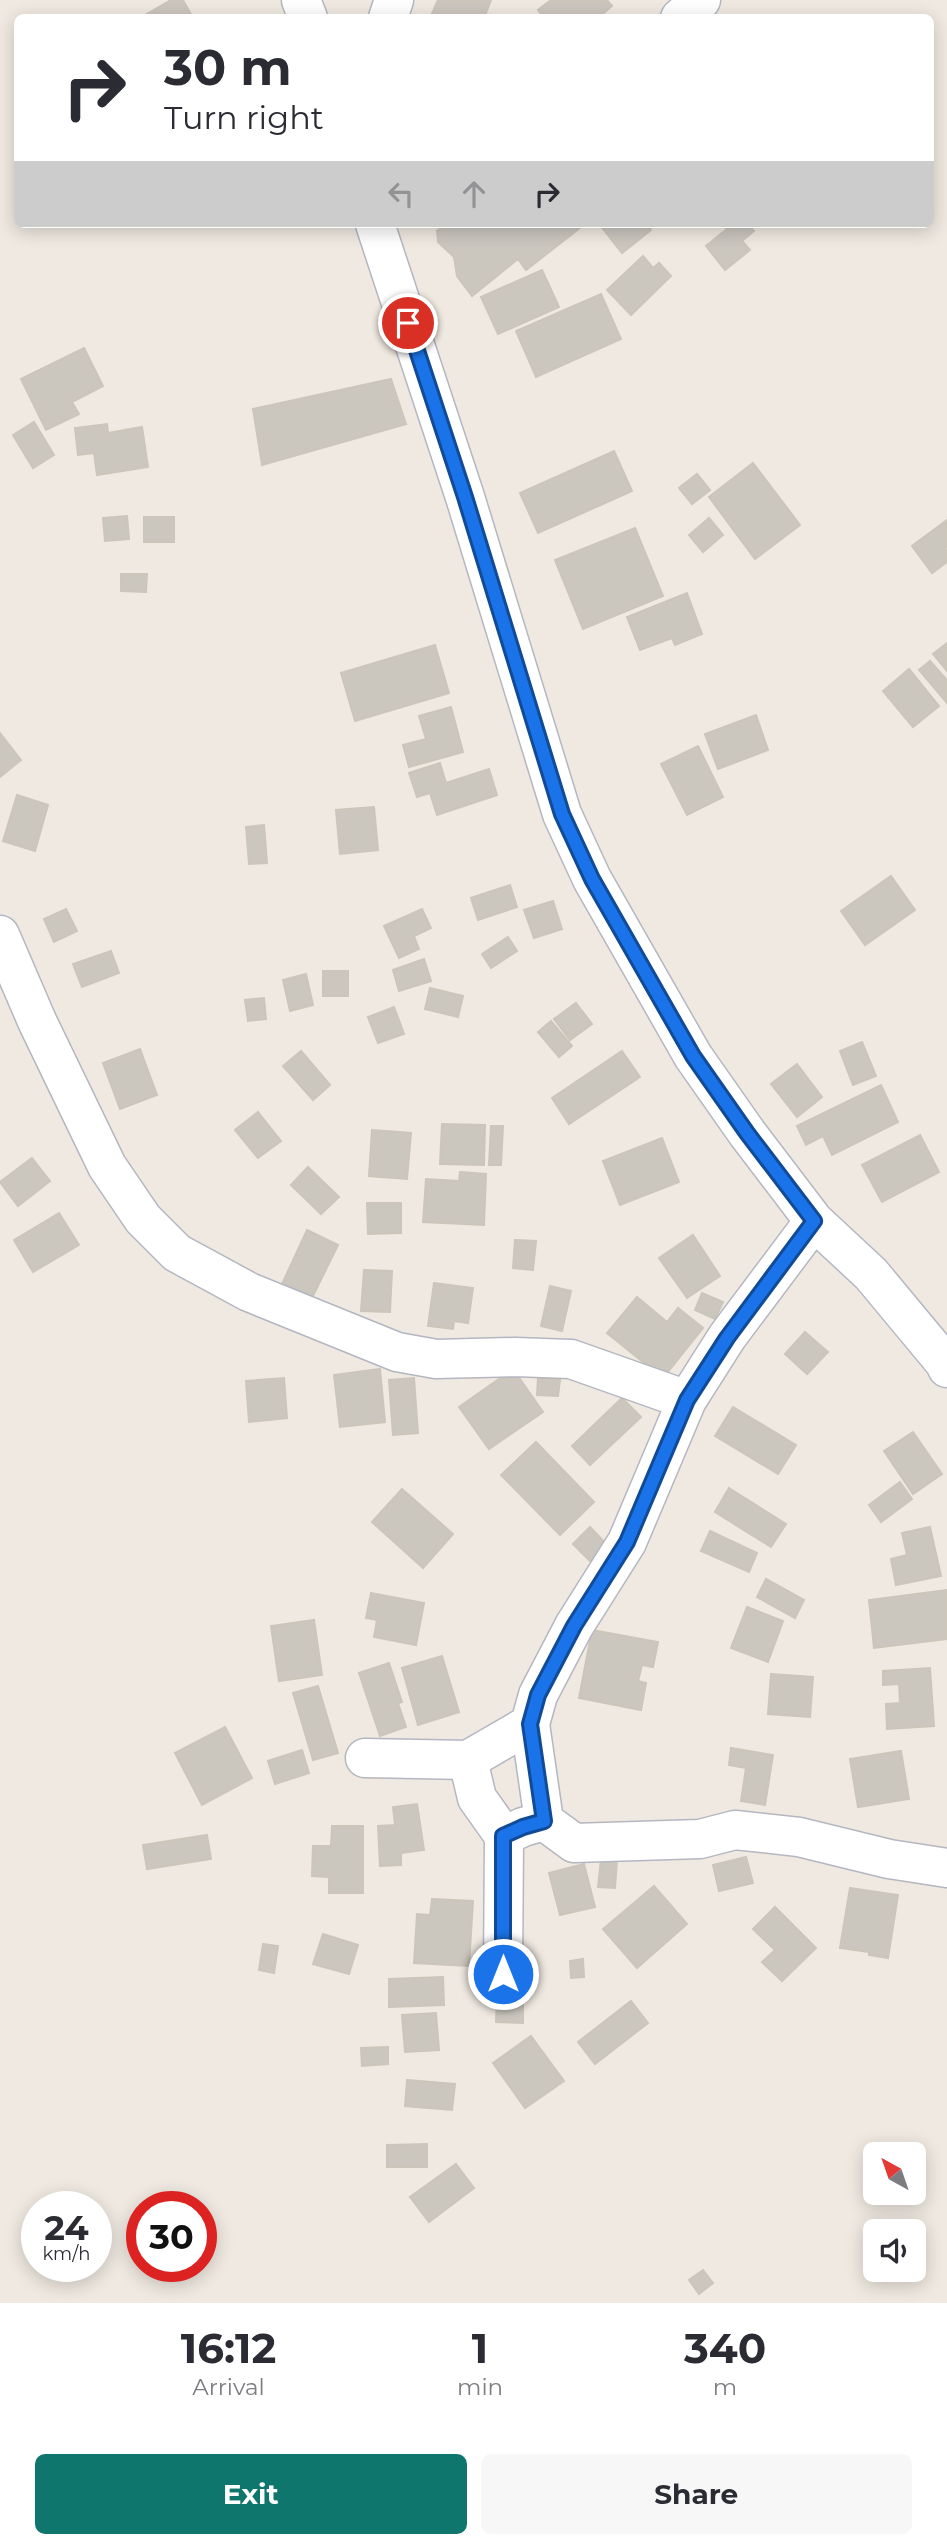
<!DOCTYPE html>
<style>
body{margin:0;font-family:Montserrat,sans-serif;background:#f7f7f7;color:#2b2b33;height:100vh;display:flex;flex-direction:column;font-size:26px;white-space:nowrap}
*{box-sizing:border-box;margin:0}
p{font-size:23px;color:#7c7c81}
.icon{flex:none;width:38px;height:38px;fill:none;stroke:currentColor;stroke-width:2;stroke-linecap:round;stroke-linejoin:round}
.map{position:relative;height:2303px;overflow:hidden}
.drawer{display:flex;flex-direction:column;background:#fff;flex:1}
.drawer>*{flex:none}
.top-card{position:absolute;left:14px;top:14px;width:920px;height:214px;border-radius:10px;box-shadow:0 4px 18px #0003;background:#fff;color:#2b2b33;overflow:hidden}
.needle{width:46px;rotate:320deg}
.buttons{position:absolute;left:863px;top:2142px;display:grid;gap:14px}
.buttons a{display:grid;place-items:center;width:63px;height:63px;border-radius:10px;background:#fff;box-shadow:0 4px 18px #0003;font-size:35px}
.speed{position:absolute;left:21px;top:2191px;display:flex;gap:14px;font-size:35px;font-weight:700;text-align:center}
.speed>*{display:grid;place-content:center;width:91px;height:91px;border-radius:50%;background:#fff;box-shadow:0 4px 18px #0003;line-height:1}
.speed small{font-size:18px;font-weight:400}
.speed .limit{border:10px solid #d22;background:#fff;color:#111}
.pin{position:absolute;display:grid;place-items:center;width:60px;height:60px;color:#fff;margin:-30px;border:4px solid #fff;border-radius:50%;box-shadow:0 2px 7px #0007}
.me{position:absolute;width:77px;margin:-38px;rotate:0deg;stroke-linejoin:round;filter:drop-shadow(0 0 5px #0008)}
.turn{display:flex;align-items:center;gap:24px;height:147px;padding:0 35px;font-size:32px}
.turn .icon{width:91px;height:91px;stroke-width:2.5}
.turn b{display:block;font-size:49px;line-height:60px}
.lanes{display:flex;align-items:center;height:66px;padding:0 35px;background:#0003;justify-content:center;gap:35px;direction:ltr}
.lanes .off{opacity:.35}
.eta{display:flex;justify-content:space-evenly;align-items:center;height:119px;text-align:center}
.eta b{font-size:42px;font-weight:700;line-height:49px}
.button{display:flex;gap:14px;margin-top:auto;padding:14px 35px}
.button a{flex:1;height:80px;border-radius:10px;background:#0f766e;color:#fff;font-size:28px;font-weight:700;line-height:80px;text-align:center}
.button a+a{background:#f7f7f7;color:#2b2b33}
.map>svg:first-child{display:block}
</style>
<div class="map">
<svg width="947" height="2303" viewBox="0 0 947 2303">
<rect width="100%" height="100%" fill="#efe9e1"/>
<path fill="#cbc7bf" stroke="#cbc5ba" stroke-width="2" d="M 171,0 L 183,0 L 193,18 L 140,18 Z
M 438,0 L 491,0 L 484,18 L 430,18 Z
M 551,0 L 607,0 L 612,6 L 598,18 L 544,18 L 538,10 Z
M 445,224 L 585,224 L 526,270 L 518,259 L 472,296 L 457,276 L 454,257 L 438,242 L 437,231 Z
M 647,224 L 651,230 L 622,253 L 600,225 Z
M 723,224 L 748,224 L 754,231 L 742,241 L 750,250 L 725,270 L 706,246 L 727,229 Z
M 643,256 L 653,268 L 659,263 L 671,276 L 631,315 L 607,290 Z
M 542,270 L 559,307 L 498,334 L 481,297 Z
M 601,294 L 621,339 L 536,377 L 516,331 Z
M 84,348 L 103,386 L 72,402 L 79,414 L 46,430 L 21,379 Z
M 391,379 L 406,424 L 262,465 L 253,409 Z
M 34,422 L 54,455 L 33,468 L 13,435 Z
M 107,424 L 108,433 L 142,427 L 148,467 L 97,475 L 94,453 L 78,455 L 75,428 Z
M 614,451 L 632,491 L 538,533 L 520,493 Z
M 753,463 L 800,525 L 755,559 L 709,497 Z
M 697,474 L 710,490 L 692,504 L 679,488 Z
M 127,516 L 129,539 L 105,541 L 103,518 Z
M 144,517 L 174,517 L 174,542 L 144,542 Z
M 709,518 L 723,535 L 703,552 L 689,535 Z
M 947,520 L 947,546 L 945,548 L 947,551 L 947,562 L 932,573 L 912,546 Z
M 635,528 L 663,596 L 583,629 L 555,560 Z
M 121,574 L 147,574 L 146,592 L 121,591 Z
M 687,593 L 702,634 L 675,645 L 672,638 L 640,650 L 627,617 Z
M 947,643 L 947,671 L 933,654 Z
M 435,645 L 449,693 L 355,721 L 341,673 Z
M 930,661 L 947,680 L 947,703 L 919,670 Z
M 909,669 L 939,706 L 913,727 L 883,691 Z
M 451,707 L 463,752 L 409,767 L 403,745 L 426,739 L 419,716 Z
M 756,715 L 768,750 L 718,769 L 705,734 Z
M 0,733 L 21,760 L 0,777 Z
M 698,746 L 723,797 L 687,815 L 661,764 Z
M 440,763 L 446,783 L 489,769 L 497,795 L 437,815 L 430,793 L 417,797 L 409,773 Z
M 17,795 L 48,805 L 35,851 L 3,841 Z
M 374,807 L 378,850 L 340,854 L 336,810 Z
M 264,825 L 267,863 L 249,864 L 246,827 Z
M 891,876 L 915,910 L 865,945 L 841,911 Z
M 510,885 L 517,907 L 478,920 L 471,898 Z
M 553,901 L 562,929 L 534,938 L 524,910 Z
M 66,909 L 77,931 L 54,942 L 44,919 Z
M 422,909 L 431,928 L 414,936 L 419,949 L 399,958 L 384,926 Z
M 508,937 L 517,951 L 491,968 L 482,954 Z
M 111,951 L 119,973 L 82,987 L 73,964 Z
M 424,959 L 431,981 L 399,991 L 393,970 Z
M 323,971 L 348,971 L 348,996 L 323,996 Z
M 306,974 L 313,1005 L 290,1011 L 283,980 Z
M 430,988 L 463,996 L 458,1017 L 425,1009 Z
M 264,998 L 266,1019 L 248,1021 L 245,1000 Z
M 576,1003 L 592,1024 L 570,1040 L 554,1019 Z
M 394,1007 L 404,1034 L 378,1043 L 368,1017 Z
M 551,1021 L 572,1046 L 559,1057 L 538,1032 Z
M 862,1042 L 876,1076 L 853,1085 L 840,1051 Z
M 140,1049 L 157,1095 L 120,1109 L 103,1063 Z
M 301,1051 L 330,1085 L 313,1100 L 283,1066 Z
M 622,1051 L 640,1077 L 569,1124 L 552,1098 Z
M 797,1064 L 822,1097 L 797,1117 L 771,1084 Z
M 881,1085 L 898,1122 L 832,1155 L 823,1136 L 806,1145 L 797,1126 Z
M 258,1112 L 281,1141 L 258,1158 L 235,1130 Z
M 442,1124 L 485,1125 L 484,1165 L 440,1164 Z
M 491,1126 L 503,1126 L 501,1165 L 489,1165 Z
M 372,1130 L 411,1133 L 407,1179 L 369,1176 Z
M 920,1135 L 939,1172 L 882,1202 L 862,1165 Z
M 662,1138 L 679,1182 L 620,1205 L 603,1161 Z
M 32,1158 L 50,1181 L 18,1206 L 0,1182 Z
M 308,1167 L 339,1197 L 321,1214 L 291,1185 Z
M 460,1172 L 486,1174 L 484,1225 L 423,1222 L 426,1179 L 459,1181 Z
M 367,1203 L 401,1203 L 401,1233 L 368,1234 Z
M 59,1213 L 79,1245 L 33,1272 L 14,1240 Z
M 307,1230 L 338,1245 L 312,1298 L 282,1284 Z
M 693,1235 L 720,1276 L 687,1298 L 659,1258 Z
M 515,1240 L 536,1241 L 533,1270 L 513,1268 Z
M 364,1270 L 392,1271 L 390,1312 L 361,1311 Z
M 434,1283 L 473,1288 L 468,1323 L 454,1321 L 453,1329 L 428,1326 Z
M 550,1286 L 571,1291 L 562,1331 L 541,1326 Z
M 702,1293 L 723,1302 L 715,1319 L 695,1310 Z
M 637,1297 L 667,1322 L 678,1308 L 703,1328 L 663,1378 L 607,1333 Z
M 805,1332 L 828,1352 L 807,1374 L 785,1354 Z
M 380,1369 L 385,1422 L 340,1427 L 334,1375 Z
M 513,1369 L 543,1412 L 489,1449 L 459,1407 Z
M 284,1378 L 287,1418 L 249,1422 L 246,1381 Z
M 414,1378 L 418,1433 L 393,1435 L 389,1380 Z
M 538,1378 L 560,1380 L 558,1396 L 537,1395 Z
M 622,1398 L 641,1417 L 590,1465 L 572,1446 Z
M 733,1407 L 796,1445 L 778,1474 L 715,1436 Z
M 913,1432 L 942,1474 L 913,1494 L 884,1451 Z
M 536,1442 L 594,1502 L 560,1535 L 501,1475 Z
M 900,1482 L 912,1499 L 881,1522 L 869,1505 Z
M 729,1488 L 786,1524 L 771,1547 L 715,1512 Z
M 402,1489 L 453,1534 L 423,1568 L 372,1522 Z
M 590,1527 L 611,1549 L 595,1566 L 573,1544 Z
M 930,1527 L 941,1576 L 896,1585 L 891,1559 L 907,1555 L 902,1533 Z
M 710,1531 L 757,1553 L 749,1572 L 701,1551 Z
M 766,1579 L 804,1600 L 795,1618 L 757,1597 Z
M 947,1590 L 947,1639 L 874,1648 L 869,1600 Z
M 371,1593 L 424,1603 L 416,1645 L 374,1637 L 377,1620 L 366,1618 Z
M 747,1607 L 783,1621 L 768,1662 L 731,1648 Z
M 314,1620 L 322,1675 L 279,1681 L 271,1626 Z
M 592,1630 L 658,1642 L 653,1667 L 642,1665 L 638,1681 L 646,1683 L 641,1710 L 579,1698 Z
M 442,1656 L 459,1712 L 418,1725 L 402,1668 Z
M 389,1663 L 402,1702 L 398,1703 L 406,1727 L 380,1736 L 359,1673 Z
M 930,1668 L 934,1726 L 887,1729 L 886,1704 L 900,1703 L 899,1684 L 883,1685 L 883,1671 Z
M 771,1674 L 813,1677 L 810,1717 L 768,1714 Z
M 318,1686 L 338,1753 L 313,1760 L 293,1693 Z
M 225,1727 L 252,1778 L 202,1805 L 175,1753 Z
M 731,1748 L 773,1755 L 765,1805 L 741,1801 L 746,1768 L 729,1765 Z
M 302,1750 L 309,1773 L 275,1784 L 268,1761 Z
M 901,1751 L 909,1799 L 858,1807 L 850,1759 Z
M 417,1804 L 424,1850 L 401,1853 L 401,1865 L 380,1866 L 378,1826 L 395,1825 L 393,1807 Z
M 332,1826 L 363,1826 L 363,1893 L 329,1893 L 329,1877 L 312,1876 L 313,1846 L 331,1846 Z
M 207,1835 L 211,1859 L 147,1869 L 143,1845 Z
M 746,1857 L 753,1883 L 719,1891 L 713,1865 Z
M 601,1859 L 617,1860 L 615,1888 L 598,1887 Z
M 584,1864 L 595,1907 L 560,1915 L 549,1873 Z
M 654,1886 L 687,1924 L 637,1968 L 603,1929 Z
M 850,1888 L 898,1895 L 888,1958 L 869,1955 L 869,1952 L 840,1948 Z
M 432,1899 L 473,1901 L 469,1966 L 414,1963 L 417,1914 L 430,1915 Z
M 775,1907 L 816,1948 L 782,1981 L 762,1962 L 775,1950 L 753,1929 Z
M 323,1934 L 358,1945 L 349,1974 L 313,1964 Z
M 263,1944 L 278,1946 L 274,1973 L 259,1970 Z
M 583,1959 L 584,1977 L 571,1978 L 570,1961 Z
M 443,1977 L 444,2005 L 389,2007 L 389,1979 Z
M 497,1997 L 523,1997 L 523,2023 L 496,2022 Z
M 631,2001 L 648,2023 L 595,2064 L 578,2042 Z
M 436,2013 L 439,2050 L 405,2052 L 402,2015 Z
M 531,2036 L 564,2081 L 525,2108 L 493,2063 Z
M 388,2047 L 388,2064 L 362,2066 L 361,2048 Z
M 407,2080 L 455,2084 L 452,2110 L 405,2106 Z
M 427,2144 L 427,2167 L 387,2167 L 387,2145 Z
M 456,2164 L 474,2188 L 429,2222 L 410,2197 Z
M 703,2270 L 713,2283 L 699,2294 L 689,2280 Z"/>
<g fill="none" stroke-linecap="round" stroke-linejoin="round">
<g stroke="#b4b7c1" stroke-width="41">
<path id="minor" d="M 301,0 L 308,18
M 388,18 L 394,0
M 680,18 L 701,0
M 375,224 L 465,497 L 562,814 L 592,879 L 693,1056 L 747,1133 L 814,1221 L 871,1274 L 945,1363 L 947,1368
M 0,935 L 37,1021 L 107,1166 L 143,1219 L 177,1253 L 249,1292 L 397,1352 L 436,1359 L 515,1357 L 571,1359 L 687,1400
M 814,1221 L 727,1337 L 687,1400 L 627,1542 L 574,1626 L 538,1695 L 530,1724 L 544,1821 L 574,1843 L 700,1839 L 735,1830 L 799,1837 L 889,1859 L 947,1868
M 365,1758 L 468,1760 L 530,1724
M 468,1760 L 477,1798 L 504,1836
M 503,1974 L 504,1836 L 523,1827 L 544,1821"/>
</g>
<use href="#minor" stroke="#fff" stroke-width="38"/>
</g>
<g fill="none" stroke-linecap="round" stroke-linejoin="round">
<g stroke="#114b97" stroke-width="18">
<path id="route" d="M 408,323 L 465,497 L 562,814 L 592,879 L 693,1056 L 747,1133 L 814,1221 L 727,1338 L 687,1400 L 627,1542 L 574,1626 L 538,1695 L 530,1724 L 544,1821 L 523,1827 L 503,1836 L 503,1974"/>
</g>
<use href="#route" stroke="#1a73e8" stroke-width="12"/>
</g>
</svg>
<div class="buttons">
<a><svg class="needle" viewBox="-14 -14 28 28"><path d="M0-13l5 13h-10z" fill="#e53935"/><path d="M0 13l5-13h-10z" fill="#7c7c81"/></svg></a>
<a><svg class="icon" aria-label="sound" viewBox="0 0 24 24"><path d="M4 9h4l5-4v14l-5-4H4zM17 9q2 3 0 6"/></svg></a>
</div>
<div class="speed"><div>24<small>km/h</small></div><div class="limit">30</div></div>
<div class="pin" style="left:408px;top:323px;background:#d93025"><svg class="icon" aria-label="arrive" viewBox="0 0 24 24"><path d="M6 21V4h12l-3 4 3 4H6"/></svg></div>
<svg class="me" style="left:503px;top:1974px" viewBox="-20 -20 40 40"><circle r="17" fill="#1a73e8" stroke="#fff" stroke-width="3"/><path d="M0-11L8 9 0 5-8 9z" fill="#fff"/></svg>
<div class="top-card">
<div class="turn"><svg class="icon" aria-label="right" viewBox="0 0 24 24"><path d="M7 20v-9h11M14 6l5 5-5 5"/></svg><div><b>30 m</b>Turn right</div></div>
<div class="lanes"><svg class="icon off" aria-label="left" viewBox="0 0 24 24"><path d="M17 20v-9H6M10 6l-5 5 5 5"/></svg><svg class="icon off" aria-label="ahead" viewBox="0 0 24 24"><path d="M12 20V5M6 11l6-6 6 6"/></svg><svg class="icon" aria-label="right" viewBox="0 0 24 24"><path d="M7 20v-9h11M14 6l5 5-5 5"/></svg></div>
</div>
</div>
<section class="drawer">
<div class="eta">
<div><b>16:12</b><p>Arrival</p></div>
<div><b>1</b><p>min</p></div>
<div><b>340</b><p>m</p></div>
</div>
<div class="button"><a>Exit</a><a>Share</a></div>
</section>
